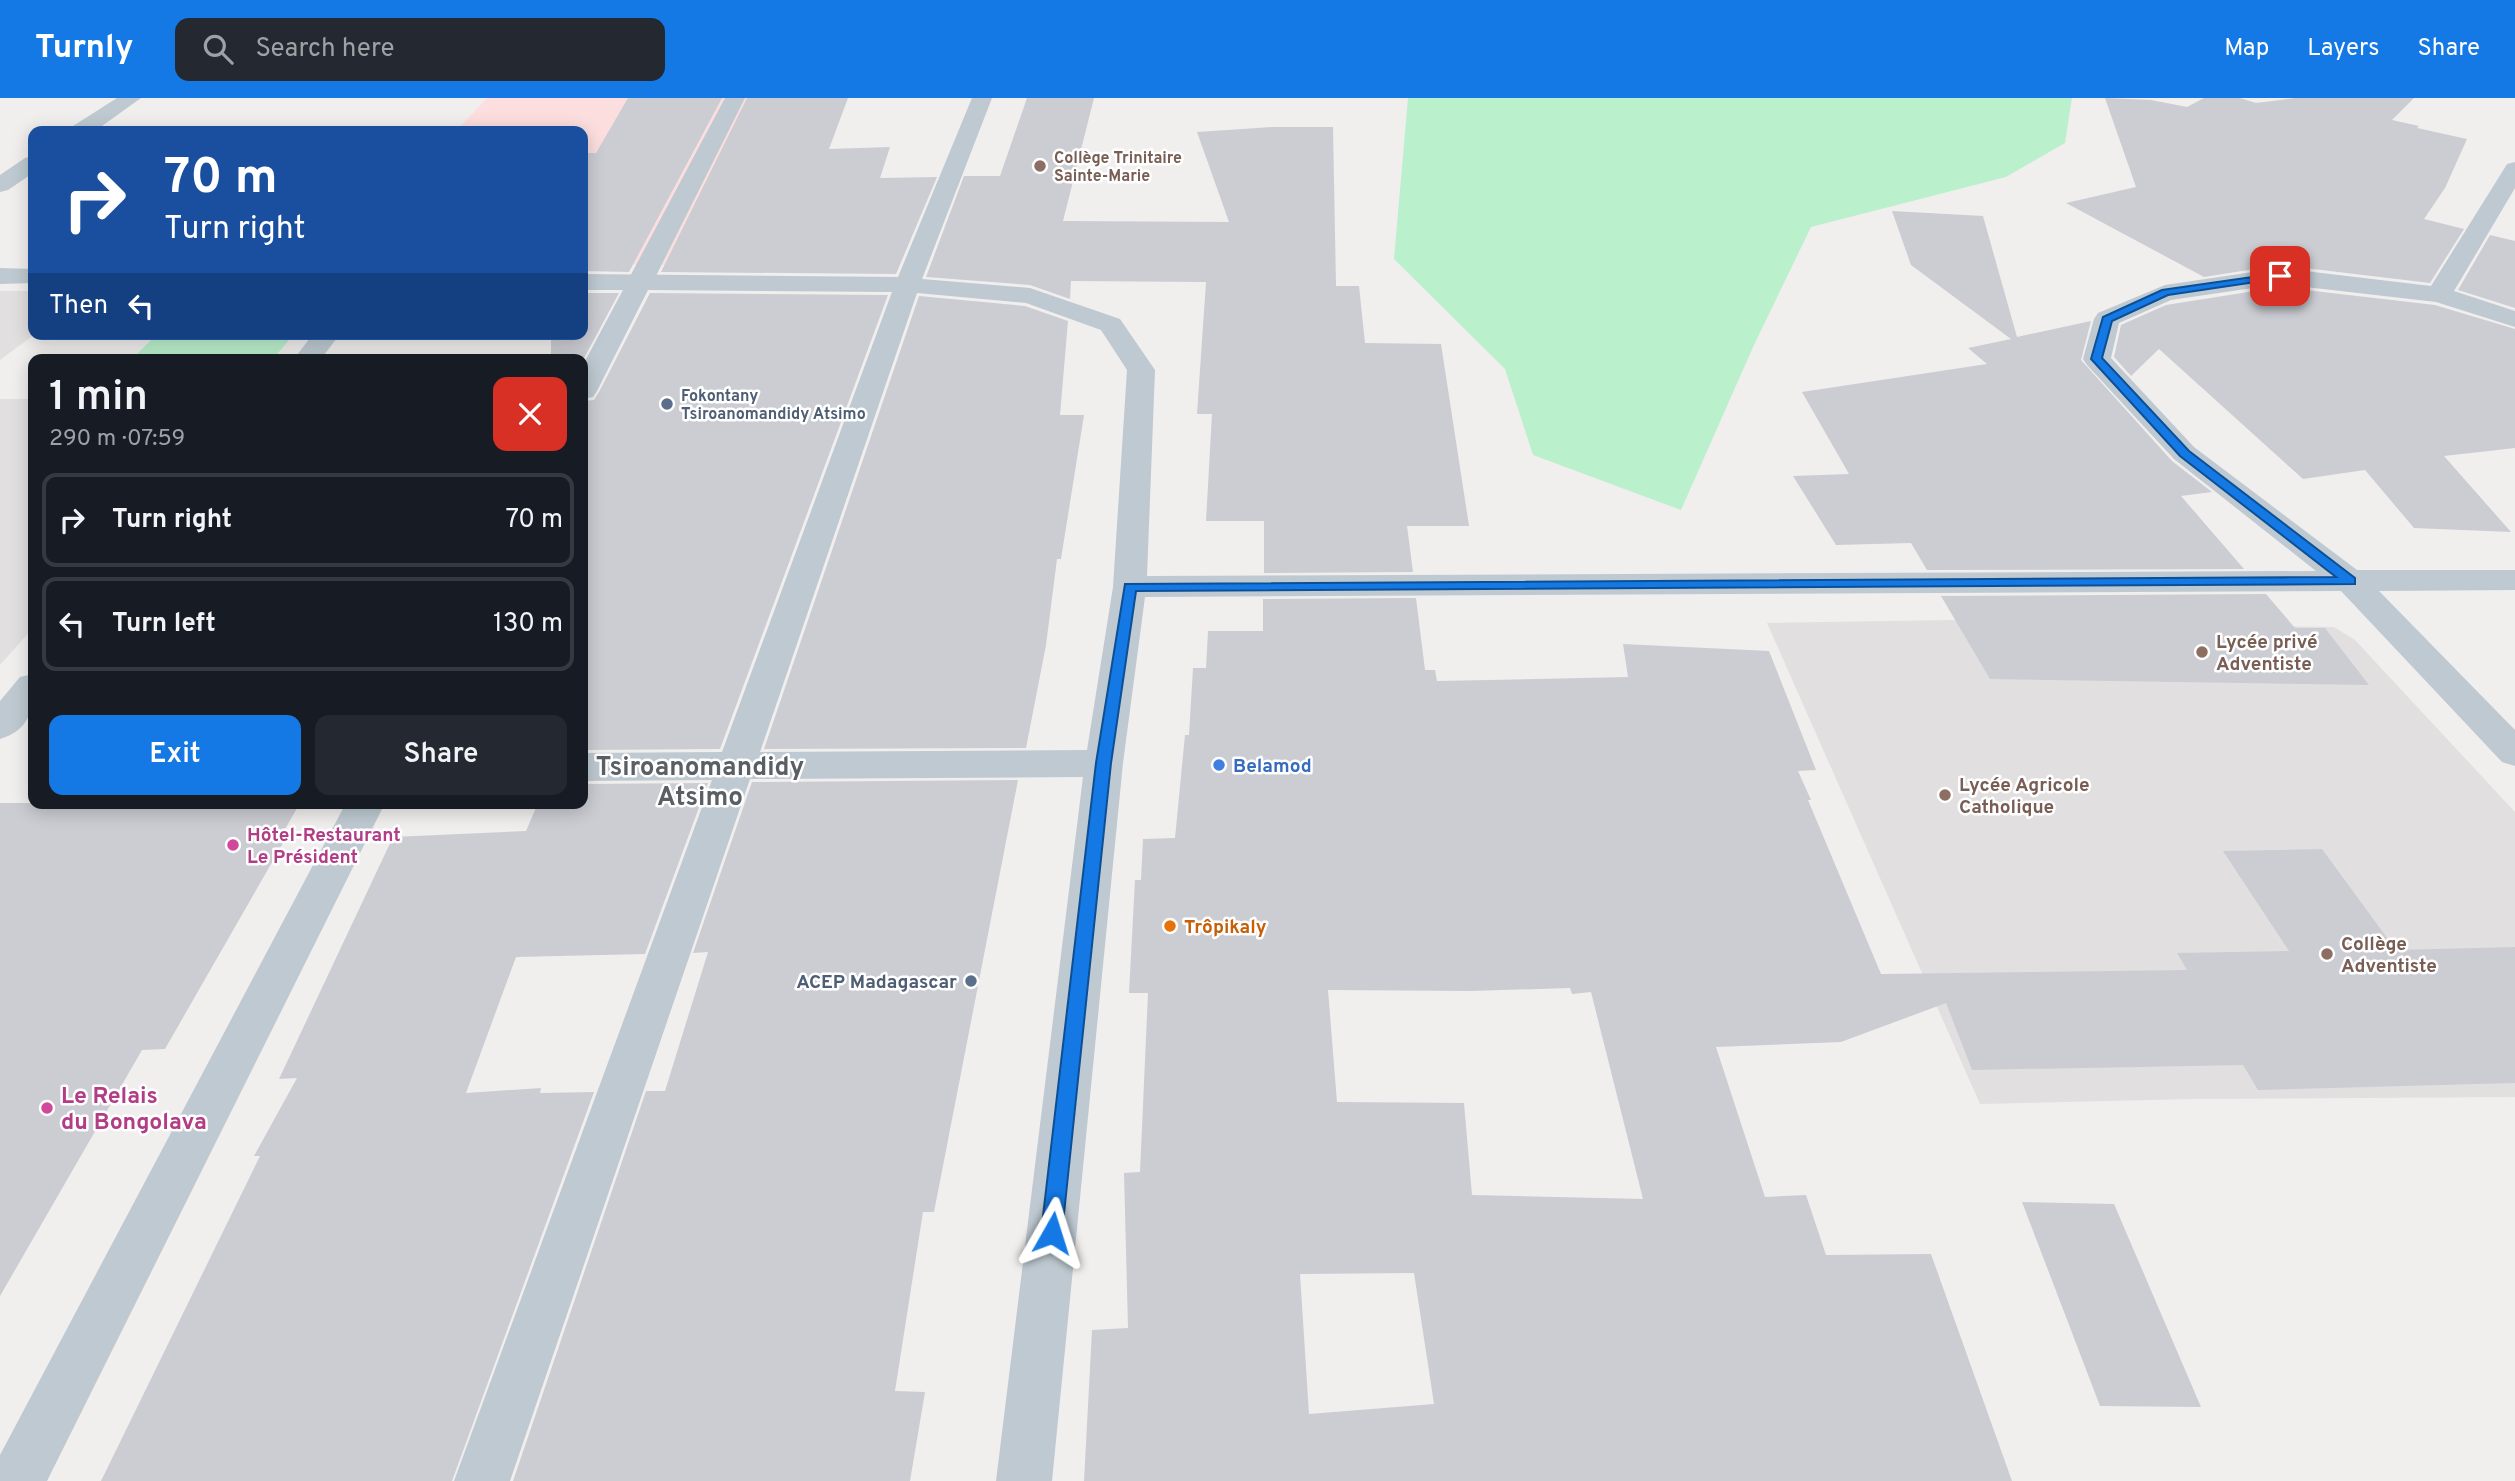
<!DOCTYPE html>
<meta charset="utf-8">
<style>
body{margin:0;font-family:Overpass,sans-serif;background:#242831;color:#f1f3f6;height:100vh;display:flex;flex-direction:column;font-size:26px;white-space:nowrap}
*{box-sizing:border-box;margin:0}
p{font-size:23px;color:#9ea1a6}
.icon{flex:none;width:38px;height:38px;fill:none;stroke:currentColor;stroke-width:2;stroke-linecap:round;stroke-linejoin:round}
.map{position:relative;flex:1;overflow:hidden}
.drawer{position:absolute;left:28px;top:256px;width:560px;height:455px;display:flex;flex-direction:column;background:#171b24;border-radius:14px;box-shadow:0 4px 18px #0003}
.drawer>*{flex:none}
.guide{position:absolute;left:28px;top:28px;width:560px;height:214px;border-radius:14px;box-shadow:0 4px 18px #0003;background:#1a4fa0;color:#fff;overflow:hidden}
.pin{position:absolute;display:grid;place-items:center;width:60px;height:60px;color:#fff;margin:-30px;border-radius:14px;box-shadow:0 4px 10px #0006}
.me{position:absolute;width:77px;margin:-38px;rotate:6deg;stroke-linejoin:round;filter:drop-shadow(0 0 5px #0008)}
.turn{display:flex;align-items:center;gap:24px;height:147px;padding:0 21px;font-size:32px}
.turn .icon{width:91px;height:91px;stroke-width:2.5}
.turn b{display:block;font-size:49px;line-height:60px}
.then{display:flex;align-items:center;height:66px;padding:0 21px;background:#0003;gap:14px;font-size:26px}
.round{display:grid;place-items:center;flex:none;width:74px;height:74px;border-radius:14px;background:#242831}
.headline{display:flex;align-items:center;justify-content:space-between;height:119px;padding:0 21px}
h1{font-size:42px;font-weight:600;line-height:52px}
.cta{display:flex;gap:14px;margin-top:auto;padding:14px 21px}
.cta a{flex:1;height:80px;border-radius:14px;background:#1479e4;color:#fff;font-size:28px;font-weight:600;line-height:80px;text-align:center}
.cta a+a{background:#242831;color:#f1f3f6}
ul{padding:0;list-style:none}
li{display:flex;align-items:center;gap:21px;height:94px;margin:0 14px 10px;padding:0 7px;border:4px solid #363941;border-radius:14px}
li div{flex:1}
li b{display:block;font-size:26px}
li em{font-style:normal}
header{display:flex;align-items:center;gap:42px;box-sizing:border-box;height:98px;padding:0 35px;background:#1479e4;color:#fff}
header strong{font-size:33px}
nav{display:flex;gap:38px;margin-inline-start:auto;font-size:24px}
.search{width:490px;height:63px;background:#242831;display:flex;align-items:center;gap:18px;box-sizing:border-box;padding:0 24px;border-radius:14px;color:#9ea1a6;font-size:26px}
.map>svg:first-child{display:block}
</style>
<header>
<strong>Turnly</strong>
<div class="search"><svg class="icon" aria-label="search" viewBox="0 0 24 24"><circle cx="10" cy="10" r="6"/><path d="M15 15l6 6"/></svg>Search here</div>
<nav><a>Map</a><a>Layers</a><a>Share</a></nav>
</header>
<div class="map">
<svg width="2515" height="1383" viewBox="0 0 2515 1383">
<rect width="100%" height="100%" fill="#f1eeee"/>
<path fill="#e2dfe0" d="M 0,193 L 33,193 L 35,236 L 0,262 Z
M 0,301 L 33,301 L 33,530 L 0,567 Z
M 1949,522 L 2334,529 L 2355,542 L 2515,714 L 2515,999 L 2193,1001 L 1980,1006 L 1767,525 Z"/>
<path fill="#fbdedd" d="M 487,0 L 759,0 L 679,167 L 583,166 L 583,33 L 456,33 Z"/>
<path fill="#bbf0cd" d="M 1408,0 L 2072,0 L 2065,45 L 2006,79 L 1811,129 L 1754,247 L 1681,412 L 1533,357 L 1505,271 L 1394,161 Z
M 157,236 L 294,236 L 273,261 L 132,261 Z"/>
<path fill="#cbcdd3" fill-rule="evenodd" d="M 628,0 L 722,0 L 629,174 L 583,173 L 583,55 L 596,55 Z
M 747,0 L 848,0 L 829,51 L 890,49 L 880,80 L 937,79 L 896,176 L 661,174 Z
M 1027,0 L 1094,0 L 1063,123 L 1229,124 L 1197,34 L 1272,29 L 1333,29 L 1336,188 L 1359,188 L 1365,245 L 1441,246 L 1469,428 L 1407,428 L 1413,474 L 1264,475 L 1264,423 L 1206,423 L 1212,316 L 1197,316 L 1206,184 L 1071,183 L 1070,201 L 1030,187 L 926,179 L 964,78 L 1000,78 Z
M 2105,0 L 2151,2 L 2187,9 L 2204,0 L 2240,0 L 2256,5 L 2295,0 L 2414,0 L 2392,22 L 2419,28 L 2417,30 L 2467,41 L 2445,90 L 2424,121 L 2464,131 L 2430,185 L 2280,167 L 2204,179 L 2066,105 L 2136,89 Z
M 1892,113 L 1983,118 L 2017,239 L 2091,223 L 2081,262 L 2172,363 L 2212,394 L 2181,398 L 2244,471 L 1927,472 L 1911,445 L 1836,447 L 1793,378 L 1849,376 L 1802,294 L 1987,266 L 1968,250 L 2011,241 L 1911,167 Z
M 2490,137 L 2515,143 L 2515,210 L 2458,192 Z
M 2280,189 L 2435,207 L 2515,231 L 2515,350 L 2444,358 L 2511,434 L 2414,430 L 2365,372 L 2303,381 L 2159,251 L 2131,278 L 2114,259 L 2121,227 L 2166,207 Z
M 583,195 L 619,195 L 583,262 L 551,259 L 551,236 L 583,236 Z
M 650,195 L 888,197 L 720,651 L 583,652 L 583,303 L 594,302 L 599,294 Z
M 919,198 L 1025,208 L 1068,223 L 1060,317 L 1084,317 L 1061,461 L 1057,461 L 1046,547 L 1026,650 L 764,651 Z
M 2266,496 L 2295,530 L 2325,530 L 2369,587 L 1990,581 L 1941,498 Z
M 1416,500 L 1425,572 L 1435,572 L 1437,583 L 1628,579 L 1623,546 L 1769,553 L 1816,672 L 1798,673 L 1811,702 L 1808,702 L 1881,876 L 2187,872 L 2177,855 L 2289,853 L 2223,753 L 2322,751 L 2396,852 L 2515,849 L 2515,985 L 2258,992 L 2243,967 L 1972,972 L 1946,905 L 1841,944 L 1716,949 L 1765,1099 L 1806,1097 L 1826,1157 L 1931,1156 L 2012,1383 L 1084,1383 L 1092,1232 L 1128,1230 L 1124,1075 L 1140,1074 L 1148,895 L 1129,895 L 1135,782 L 1141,782 L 1143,741 L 1175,740 L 1185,637 L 1189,637 L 1193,570 L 1206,570 L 1208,533 L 1263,533 L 1263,501 ZM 1570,890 L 1572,896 L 1591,894 L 1643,1101 L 1472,1097 L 1464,1005 L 1337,1004 L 1328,892 L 1470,893 ZM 1414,1175 L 1434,1306 L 1309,1316 L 1300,1176 Z
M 1018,682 L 934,1114 L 923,1114 L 895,1293 L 925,1294 L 910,1383 L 513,1383 L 646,993 L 665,993 L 708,854 L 693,855 L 752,684 Z
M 708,685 L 645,856 L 516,859 L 466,995 L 541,990 L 540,995 L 594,994 L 452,1383 L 101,1383 L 260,1058 L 254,1058 L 297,980 L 279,981 L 393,739 L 526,733 L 538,705 L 583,705 L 583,686 Z
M 0,705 L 300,705 L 277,745 L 283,745 L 165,951 L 142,952 L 0,1198 Z
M 2022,1104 L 2114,1106 L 2201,1309 L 2100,1308 Z"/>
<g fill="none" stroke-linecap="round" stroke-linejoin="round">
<path fill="#bec9d1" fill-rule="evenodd" d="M 117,0 L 141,0 L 95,33 L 71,33 L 73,28 Z
M 725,0 L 745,0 L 653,184 L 649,189 L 640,192 L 631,189 L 627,184 Z
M 33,58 L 33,75 L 8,92 L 0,94 L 0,77 L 25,60 Z"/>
<path fill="#bec9d1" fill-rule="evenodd" d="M 972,0 L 992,0 L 922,181 L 1030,190 L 1120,221 L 1155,272 L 1147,478 L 2316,473 L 2174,361 L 2087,267 L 2083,261 L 2094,221 L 2098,215 L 2165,187 L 2280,170 L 2431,188 L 2504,71 L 2507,66 L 2515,64 L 2515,90 L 2454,193 L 2515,213 L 2515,229 L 2436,204 L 2280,186 L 2171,202 L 2119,225 L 2111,260 L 2194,349 L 2357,472 L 2515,472 L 2515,492 L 2379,493 L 2515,632 L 2515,668 L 2502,664 L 2341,493 L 1145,499 L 1123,665 L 1052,1383 L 996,1383 L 1083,679 L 750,681 L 510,1383 L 454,1383 L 712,682 L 583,683 L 583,655 L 722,654 L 892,194 L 648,192 L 597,293 L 593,299 L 583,301 L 583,267 L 623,192 L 583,192 L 583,176 L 898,179 ZM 917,195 L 1026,205 L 1101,232 L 1127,272 L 1113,489 L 1087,652 L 760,654 Z
M 0,170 L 33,171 L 33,185 L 0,186 Z
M 313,236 L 340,236 L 321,261 L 294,261 Z
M 33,576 C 34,605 34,631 0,641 L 0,603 L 20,579 Z
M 346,705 L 385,705 L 47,1383 L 0,1383 L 0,1357 Z"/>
</g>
<path fill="#1479e4" stroke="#0d4f94" stroke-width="2" d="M 2280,175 L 2283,176 L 2283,180 L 2168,197 L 2112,223 L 2102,260 L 2189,353 L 2355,480 L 2355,486 L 1136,493 L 1111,665 L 1062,1135 L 1059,1141 L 1052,1144 L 1044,1141 L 1041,1135 L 1096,665 L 1125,486 L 2336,479 L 2180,358 L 2091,261 L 2103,219 L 2162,192 Z"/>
<g fill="#8d6e63" stroke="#fff" stroke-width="2.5">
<circle cx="1040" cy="68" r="7"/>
<circle cx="2202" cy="554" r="7"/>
<circle cx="1945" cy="697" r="7"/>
<circle cx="2327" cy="856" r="7"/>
</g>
<g fill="#5c6f8a" stroke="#fff" stroke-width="2.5">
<circle cx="667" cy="306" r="7"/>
<circle cx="971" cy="883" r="7"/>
</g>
<circle fill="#3f7fe0" stroke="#fff" stroke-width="2.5" cx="1219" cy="667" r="7"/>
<g fill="#d1479c" stroke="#fff" stroke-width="2.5">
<circle cx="233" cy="747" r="7"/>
<circle cx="47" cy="1010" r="7"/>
</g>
<circle fill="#e8710a" stroke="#fff" stroke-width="2.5" cx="1170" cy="828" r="7"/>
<g text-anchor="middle" stroke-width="5" stroke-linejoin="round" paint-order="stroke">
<g font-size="16" font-weight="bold" fill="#785e54" stroke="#fff" text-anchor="start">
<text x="1054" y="65">Collège Trinitaire<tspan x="1054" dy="18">Sainte-Marie</tspan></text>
</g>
<g font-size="16" font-weight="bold" fill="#4e5e75" stroke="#fff" text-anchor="start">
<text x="681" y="303">Fokontany<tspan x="681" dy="18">Tsiroanomandidy Atsimo</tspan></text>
</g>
<g font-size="19" font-weight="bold" fill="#785e54" stroke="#fff" text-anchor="start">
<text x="2216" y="550">Lycée privé<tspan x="2216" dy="22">Adventiste</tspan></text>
<text x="1959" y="693">Lycée Agricole<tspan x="1959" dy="22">Catholique</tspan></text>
<text x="2341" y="852">Collège<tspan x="2341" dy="22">Adventiste</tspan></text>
</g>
<g font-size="19" font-weight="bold" fill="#366cbe" stroke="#fff" text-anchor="start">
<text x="1233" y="674">Belamod</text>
</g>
<g font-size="19" font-weight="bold" fill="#b23c85" stroke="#fff" text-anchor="start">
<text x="247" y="743">Hôtel-Restaurant<tspan x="247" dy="22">Le Président</tspan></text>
</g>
<g font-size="19" font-weight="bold" fill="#c56008" stroke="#fff" text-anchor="start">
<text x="1184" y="835">Trôpikaly</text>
</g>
<g font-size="19" font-weight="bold" fill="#4e5e75" stroke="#fff" text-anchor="end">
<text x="957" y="890">ACEP Madagascar</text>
</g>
<g font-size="23" font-weight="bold" fill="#b23c85" stroke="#fff" text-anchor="start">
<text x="61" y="1005">Le Relais<tspan x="61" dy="26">du Bongolava</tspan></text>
</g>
<g font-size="26" font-weight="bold" fill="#5a5f63" stroke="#fff">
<text x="700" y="677">Tsiroanomandidy<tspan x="700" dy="30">Atsimo</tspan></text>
</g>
</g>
</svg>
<div class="pin" style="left:2280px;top:178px;background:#d93025"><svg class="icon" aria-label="arrive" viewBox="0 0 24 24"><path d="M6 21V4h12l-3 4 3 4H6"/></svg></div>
<svg class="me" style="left:1052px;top:1135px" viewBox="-20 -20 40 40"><path d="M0-17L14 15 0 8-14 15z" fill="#1479e4" stroke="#fff" stroke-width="4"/></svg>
<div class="guide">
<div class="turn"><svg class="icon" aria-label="right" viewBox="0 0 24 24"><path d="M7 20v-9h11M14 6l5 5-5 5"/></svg><div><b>70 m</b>Turn right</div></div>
<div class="then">Then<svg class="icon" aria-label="left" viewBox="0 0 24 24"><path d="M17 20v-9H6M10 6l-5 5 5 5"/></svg></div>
</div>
<section class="drawer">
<div class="headline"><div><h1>1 min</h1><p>290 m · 07:59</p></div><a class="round" style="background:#d93025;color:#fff"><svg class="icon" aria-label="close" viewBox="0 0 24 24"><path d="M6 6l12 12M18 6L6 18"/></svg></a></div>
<ul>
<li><svg class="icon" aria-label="right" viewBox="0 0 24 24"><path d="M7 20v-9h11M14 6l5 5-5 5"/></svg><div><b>Turn right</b></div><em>70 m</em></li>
<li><svg class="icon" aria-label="left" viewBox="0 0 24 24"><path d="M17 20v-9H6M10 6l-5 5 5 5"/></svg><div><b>Turn left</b></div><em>130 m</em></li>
</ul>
<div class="cta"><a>Exit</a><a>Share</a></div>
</section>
</div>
